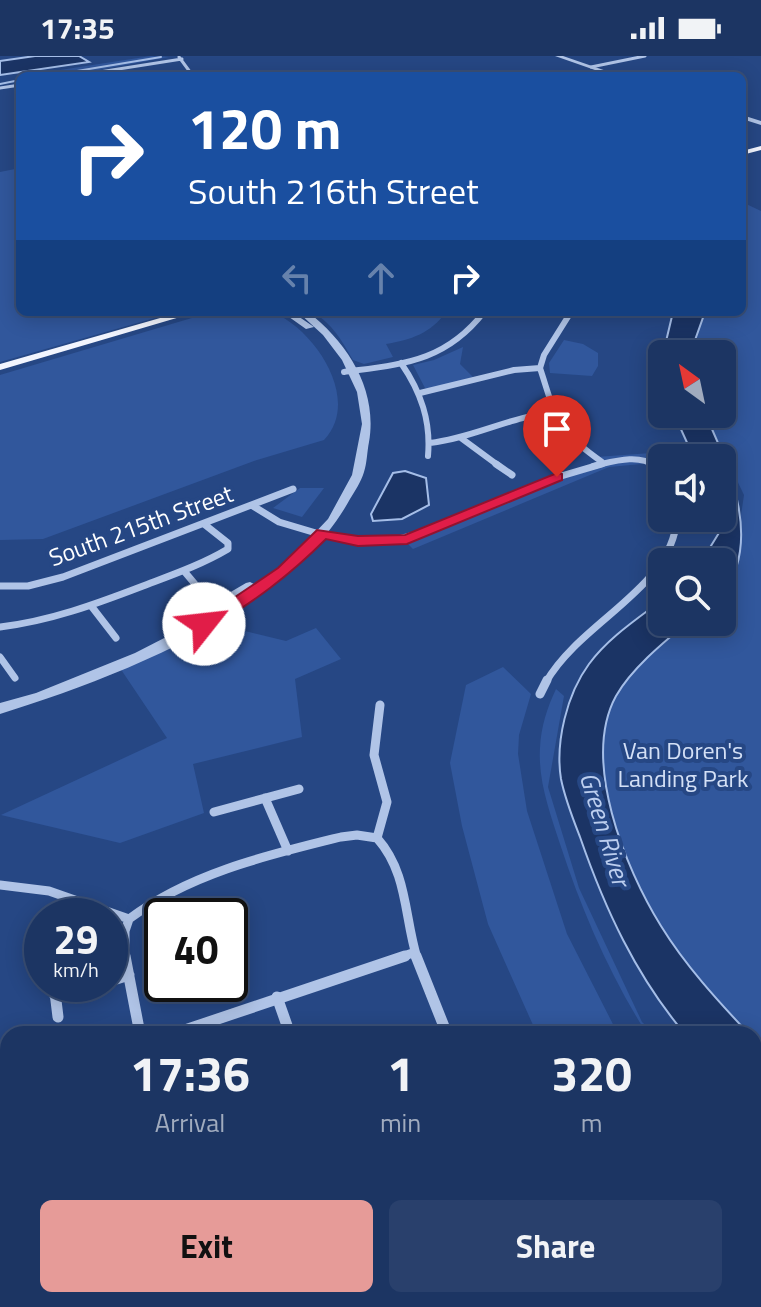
<!DOCTYPE html>
<style>
body{margin:0;font-family:"Titillium Web",sans-serif;background:#29406c;color:#f1f3f6;height:100vh;display:flex;flex-direction:column;font-size:30px;white-space:nowrap}
*{box-sizing:border-box;margin:0}
p{font-size:26px;color:#a0abbe}
.icon{flex:none;width:44px;height:44px;fill:none;stroke:currentColor;stroke-width:2;stroke-linecap:round;stroke-linejoin:round}
.map{position:relative;flex:1;overflow:hidden}
.drawer{position:absolute;left:0px;top:970px;width:762px;height:282px;display:flex;flex-direction:column;background:#1c3563;border-radius:24px 24px 0 0;box-shadow:0 4px 20px #0003,0 0 0 2px #3a5078}
.drawer>*{flex:none}
.top-card{position:absolute;left:16px;top:16px;width:730px;height:244px;border-radius:12px;box-shadow:0 4px 20px #0003,0 0 0 2px #3a5078;background:#1a4fa0;color:#fff;overflow:hidden}
.needle{width:52px;rotate:327deg}
.fabs{position:absolute;left:648px;top:284px;display:grid;gap:16px}
.fabs a{display:grid;place-items:center;width:88px;height:88px;border-radius:12px;background:#1c3563;box-shadow:0 4px 20px #0003,0 0 0 2px #3a5078;font-size:40px}
.speed{position:absolute;left:24px;top:842px;display:flex;gap:16px;font-size:40px;font-weight:700;text-align:center}
.speed>*{display:grid;place-content:center;width:104px;height:104px;border-radius:50%;background:#1c3563;box-shadow:0 4px 20px #0003,0 0 0 2px #3a5078;line-height:1}
.speed small{font-size:20px;font-weight:400}
.speed .limit{border:4px solid #111;border-radius:12px;background:#fff;color:#111}
.pin{position:absolute;display:grid;place-items:center;width:68px;height:68px;color:#fff;margin:-82px -34px;border-radius:50% 50% 50% 0;rotate:-45deg;box-shadow:0 0 8px #0007}
.pin .icon{rotate:45deg}
.me{position:absolute;width:88px;margin:-44px;rotate:61deg;stroke-linejoin:round;filter:drop-shadow(0 0 6px #0008)}
.turn{display:flex;align-items:center;gap:28px;height:168px;padding:0 40px;font-size:36px}
.turn .icon{width:104px;height:104px;stroke-width:2.5}
.turn b{display:block;font-size:56px;line-height:68px}
.lanes{display:flex;align-items:center;height:76px;padding:0 40px;background:#0003;justify-content:center;gap:40px;direction:ltr}
.lanes .off{opacity:.35}
.eta{display:flex;justify-content:space-evenly;align-items:center;height:136px;text-align:center}
.eta b{font-size:48px;font-weight:700;line-height:56px}
.primary-button{display:flex;gap:16px;margin-top:auto;padding:16px 40px}
.primary-button a{flex:1;height:92px;border-radius:12px;background:#e69b98;color:#111;font-size:32px;font-weight:700;line-height:92px;text-align:center}
.primary-button a+a{background:#29406c;color:#f1f3f6}
.status{display:flex;justify-content:space-between;align-items:center;height:56px;padding:0 40px;background:#1c3563;direction:ltr}
.status svg{height:22px;fill:currentColor}
.map>svg:first-child{display:block}
</style>
<div class="status"><b>17:35</b><svg viewBox="0 0 49 12"><path d="M0 12V9h3v3zM5 12V6h3v6zM10 12V3h3v9zM15 12V0h3v12zM26 1h20v11H26zM47 4h2v5h-2z"/></svg></div>
<div class="map">
<svg width="761" height="1251" viewBox="0 0 761 1251">
<rect width="100%" height="100%" fill="#264784"/>
<path fill="#31579c" d="M 151,0 L 169,1 L 66,20 L 21,20 Z
M 20,112 L 20,256 L 176,256 L 0,306 L 0,116 Z
M 742,146 L 761,155 L 761,991 L 754,984 L 754,978 L 749,978 C 717,944 685,909 661,870 C 625,812 581,704 616,640 C 632,612 663,586 688,566 L 722,566 L 722,539 L 730,533 L 744,439 L 705,358 L 722,358 L 722,298 L 690,298 L 705,256 L 742,256 Z
M 212,256 C 229,256 258,251 274,257 C 315,274 362,344 324,384 L 257,404 L 43,483 L 0,484 L 0,319 Z
M 313,256 L 446,256 C 431,277 411,284 386,288 L 393,301 L 364,308 L 353,304 C 341,283 333,269 313,256 Z
M 564,284 L 583,288 L 598,297 L 598,310 L 592,320 L 550,317 L 549,307 Z
M 463,291 L 460,308 L 473,321 L 432,333 L 425,332 L 413,309 L 434,304 Z
M 679,395 L 684,402 L 662,402 L 662,445 L 652,407 L 609,411 L 413,493 L 406,486 L 600,405 L 596,401 Z
M 300,432 L 324,432 L 302,461 L 273,452 Z
M 229,571 L 286,585 L 316,572 L 341,603 L 295,623 L 302,681 L 193,708 L 204,757 L 120,787 L 1,759 L 167,682 L 120,612 L 213,573 Z
M 503,611 L 531,638 L 519,679 L 518,698 L 527,755 L 567,878 L 618,978 L 537,978 L 488,868 L 462,770 L 450,707 L 466,629 Z
M 556,633 L 564,640 L 548,731 L 579,832 L 642,966 L 655,978 L 647,978 C 609,918 582,855 560,788 C 550,757 538,725 540,692 C 541,671 547,652 556,633 Z
M 8,997 L 8,1180 L 0,1182 L 0,1000 Z
M 754,1161 L 761,1169 L 761,1251 L 750,1251 L 745,1244 L 754,1244 Z"/>
<path fill="#1b3465" stroke="#a5bee8" stroke-width="2" d="M 35,0 L 79,0 L 89,6 L 0,19 L 0,5 Z
M 673,256 L 705,256 L 690,298 L 663,298 Z
M 674,358 L 705,358 C 733,417 761,488 722,539 L 722,506 L 701,506 L 722,472 L 722,402 L 694,402 Z
M 405,415 L 426,422 L 429,449 L 402,463 L 373,465 L 371,458 L 393,417 Z
M 662,544 L 662,566 L 688,566 C 664,586 632,612 616,640 C 581,704 625,812 661,870 C 685,909 717,944 749,978 L 685,978 C 636,920 605,853 580,781 C 573,763 565,743 561,723 C 555,686 567,638 589,608 C 608,582 637,563 662,544 Z"/>
<g fill="none" stroke-linecap="round" stroke-linejoin="round">
<path stroke="#a5bee8" stroke-width="2" d="M 47,20 L 161,1
M 0,28 L 20,24"/>
<path stroke="#b0c4e7" stroke-width="3" d="M 179,1 L 193,20
M 591,11 L 645,0
M 74,20 L 182,3
M 0,32 L 20,29"/>
<path stroke="#b0c4e7" stroke-width="6" d="M 401,307 C 421,336 431,365 428,400
M 540,312 C 557,364 555,373 602,406
M 540,312 L 544,299 L 571,256
M 344,316 C 403,308 445,306 484,256
M 420,337 L 514,314 L 540,312
M 461,382 L 499,410
M 430,387 C 473,382 512,360 555,356
M 593,410 C 612,406 638,397 655,410"/>
<path stroke="#b0c4e7" stroke-width="7" d="M 496,408 L 512,419
M 652,408 L 662,415
M 253,450 L 279,466 L 316,477 L 354,484 L 392,485 L 429,475 L 551,423 L 602,408
M 184,515 L 205,540
M 0,530 L 28,530 L 63,521 L 293,433
M 92,551 L 116,582
M 0,571 C 50,565 96,548 143,530 C 172,519 201,509 228,493 L 228,487 L 204,468
M 0,601 L 15,622
M 546,626 C 582,564 672,533 677,462"/>
<path stroke="#b0c4e7" stroke-width="9" d="M 540,638 L 547,624
M 380,649 L 374,699 L 387,746 L 377,782 C 408,817 404,860 417,902
M 265,742 L 288,795
M 214,756 L 299,733
M 0,829 L 49,835 L 129,863 C 190,817 268,799 341,781 L 357,779 L 377,782
M 125,902 L 125,875 L 129,863
M 399,902 L 415,896"/>
<path stroke="#b0c4e7" stroke-width="11" d="M 125,900 L 140,978
M 416,900 L 447,978
M 110,925 L 129,919
M 54,928 L 58,961
M 55,940 L 98,928
M 277,941 L 290,978
M 173,978 L 405,900
M 0,1209 L 8,1206
M 382,1244 L 384,1251
M 613,1244 L 618,1251
M 487,1251 L 503,1244"/>
<path fill="#b0c4e7" fill-rule="evenodd" d="M 555,0 L 563,0 L 621,20 L 612,20 Z
M 742,59 L 761,65 L 761,69 L 742,63 Z
M 282,256 L 292,256 L 314,271 L 306,273 Z
M 298,256 L 308,256 C 348,287 378,334 369,386 C 367,396 367,407 364,416 C 361,426 355,435 350,443 C 288,557 117,621 0,658 L 0,647 L 36,637 L 135,597 L 211,558 L 205,557 L 203,554 L 205,551 L 246,527 L 250,526 L 256,529 L 290,503 L 328,463 L 352,419 L 362,368 L 357,336 L 342,304 L 323,279 Z"/>
<path fill="#f2f5fe" fill-rule="evenodd" d="M 761,90 L 761,94 L 742,99 L 742,95 Z
M 181,256 L 197,256 L 0,314 L 0,308 Z"/>
</g>
<path fill="#e11d48" stroke="#92132f" stroke-width="2" d="M 557,417 L 562,418 L 562,424 L 407,488 L 358,490 L 326,483 C 289,520 255,545 210,572 L 204,574 L 195,568 L 278,512 L 317,474 L 358,480 L 405,479 Z"/>
<g text-anchor="middle" stroke-width="8" stroke-linejoin="round" paint-order="stroke">
<g font-size="24" fill="#fff" stroke="#264784">
<text transform="translate(141 470) rotate(-20)" y="8">South 215th Street</text>
</g>
<g font-size="24" fill="#d4e0f6" stroke="#264784">
<text x="683" y="703">Van Doren's<tspan x="683" dy="28">Landing Park</tspan></text>
</g>
<g font-size="26" font-style="italic" fill="#bcceef" stroke="#264784">
<text transform="translate(605 773) rotate(73)" y="9">Green River</text>
</g>
</g>
</svg>
<div class="fabs">
<a><svg class="needle" viewBox="-14 -14 28 28"><path d="M0-13l5 13h-10z" fill="#e53935"/><path d="M0 13l5-13h-10z" fill="#a0abbe"/></svg></a>
<a><svg class="icon" aria-label="sound" viewBox="0 0 24 24"><path d="M4 9h4l5-4v14l-5-4H4zM17 9q2 3 0 6"/></svg></a>
<a><svg class="icon" aria-label="search" viewBox="0 0 24 24"><circle cx="10" cy="10" r="6"/><path d="M15 15l6 6"/></svg></a>
</div>
<div class="speed"><div>29<small>km/h</small></div><div class="limit">40</div></div>
<div class="pin" style="left:557px;top:421px;background:#d93025"><svg class="icon" aria-label="arrive" viewBox="0 0 24 24"><path d="M6 21V4h12l-3 4 3 4H6"/></svg></div>
<svg class="me" style="left:204px;top:568px" viewBox="-20 -20 40 40"><circle r="19" fill="#fff"/><path d="M0-13L10 11 0 6-10 11z" fill="#e11d48"/></svg>
<div class="top-card">
<div class="turn"><svg class="icon" aria-label="right" viewBox="0 0 24 24"><path d="M7 20v-9h11M14 6l5 5-5 5"/></svg><div><b>120 m</b>South 216th Street</div></div>
<div class="lanes"><svg class="icon off" aria-label="left" viewBox="0 0 24 24"><path d="M17 20v-9H6M10 6l-5 5 5 5"/></svg><svg class="icon off" aria-label="ahead" viewBox="0 0 24 24"><path d="M12 20V5M6 11l6-6 6 6"/></svg><svg class="icon" aria-label="right" viewBox="0 0 24 24"><path d="M7 20v-9h11M14 6l5 5-5 5"/></svg></div>
</div>
<section class="drawer">
<div class="eta">
<div><b>17:36</b><p>Arrival</p></div>
<div><b>1</b><p>min</p></div>
<div><b>320</b><p>m</p></div>
</div>
<div class="primary-button"><a>Exit</a><a>Share</a></div>
</section>
</div>
